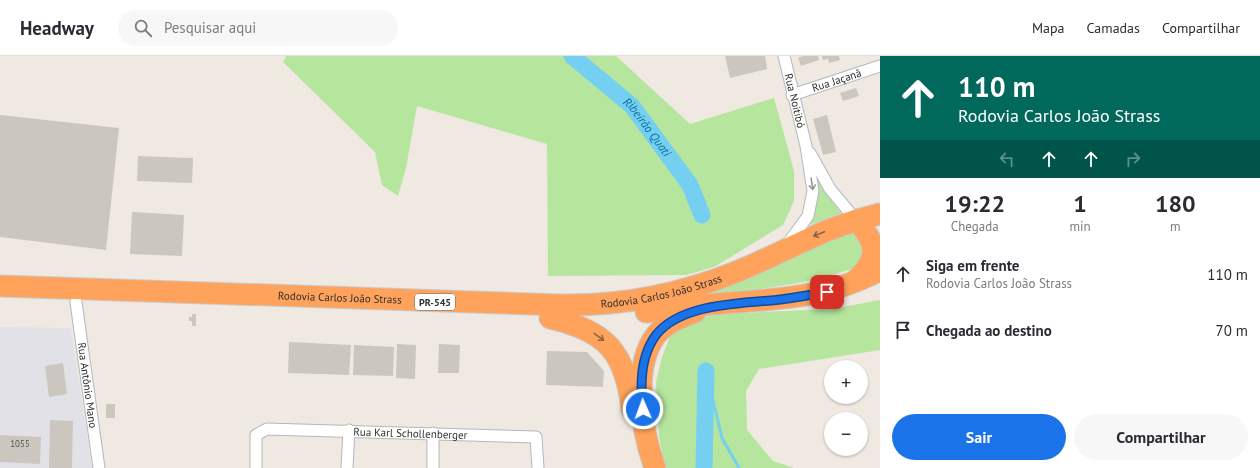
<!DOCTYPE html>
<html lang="pt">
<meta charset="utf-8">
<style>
body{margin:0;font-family:"PT Sans",sans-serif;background:#f7f7f7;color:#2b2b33;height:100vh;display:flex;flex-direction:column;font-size:15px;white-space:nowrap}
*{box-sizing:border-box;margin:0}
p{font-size:13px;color:#7c7c81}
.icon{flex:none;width:22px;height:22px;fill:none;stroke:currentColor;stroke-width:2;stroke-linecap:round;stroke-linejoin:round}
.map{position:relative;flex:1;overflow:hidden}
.panel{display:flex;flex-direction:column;background:#fff;width:380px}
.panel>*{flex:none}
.top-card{background:#00695c;color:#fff;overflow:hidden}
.fabs{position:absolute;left:824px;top:304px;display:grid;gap:8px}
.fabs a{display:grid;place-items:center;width:44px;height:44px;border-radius:50%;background:#fff;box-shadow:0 1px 3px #0004;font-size:20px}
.pin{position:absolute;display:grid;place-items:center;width:34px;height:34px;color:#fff;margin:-17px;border-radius:8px;box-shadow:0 2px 6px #0006}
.me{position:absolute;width:44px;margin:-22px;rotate:358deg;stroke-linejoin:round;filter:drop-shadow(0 0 3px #0008)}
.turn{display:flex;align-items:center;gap:14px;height:84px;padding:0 12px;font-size:18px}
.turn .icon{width:52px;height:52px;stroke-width:2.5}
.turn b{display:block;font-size:28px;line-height:34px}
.lanes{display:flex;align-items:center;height:38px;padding:0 12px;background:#0003;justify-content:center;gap:20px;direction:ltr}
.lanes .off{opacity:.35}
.eta{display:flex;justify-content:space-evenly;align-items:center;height:68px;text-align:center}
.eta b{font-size:24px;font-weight:800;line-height:28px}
.button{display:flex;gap:8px;margin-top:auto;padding:8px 12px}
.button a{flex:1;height:46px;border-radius:24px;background:#1a73e8;color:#fff;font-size:16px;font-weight:800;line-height:46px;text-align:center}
.button a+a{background:#f7f7f7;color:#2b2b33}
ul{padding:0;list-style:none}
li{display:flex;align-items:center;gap:12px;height:56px;padding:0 12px}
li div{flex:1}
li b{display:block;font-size:15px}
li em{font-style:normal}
header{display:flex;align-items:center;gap:24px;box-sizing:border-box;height:56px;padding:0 20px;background:#fff;border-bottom:1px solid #e1e1e2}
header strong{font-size:19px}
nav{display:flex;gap:22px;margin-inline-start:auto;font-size:14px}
.search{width:280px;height:36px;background:#f7f7f7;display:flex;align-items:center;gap:10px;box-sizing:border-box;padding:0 14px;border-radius:22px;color:#7c7c81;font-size:15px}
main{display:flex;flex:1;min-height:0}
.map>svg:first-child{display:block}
</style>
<header>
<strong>Headway</strong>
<div class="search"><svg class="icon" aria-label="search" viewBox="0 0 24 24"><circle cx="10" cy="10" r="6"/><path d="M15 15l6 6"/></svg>Pesquisar aqui</div>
<nav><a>Mapa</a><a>Camadas</a><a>Compartilhar</a></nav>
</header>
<main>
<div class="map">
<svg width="880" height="412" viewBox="0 0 880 412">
<rect width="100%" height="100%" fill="#efe9e1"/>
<path fill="#e3e1e8" d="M 0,271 L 71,272 L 92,412 L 0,412 Z"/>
<path fill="#b6e59e" d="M 286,0 L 616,0 L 690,68 L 774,42 L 794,115 L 794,145 L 783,169 L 714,211 L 686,219 L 548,220 L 547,88 L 417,50 L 406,112 L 398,140 L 382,129 L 375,96 L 283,6 Z
M 811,107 L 822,132 L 841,157 L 810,169 C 819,148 814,128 811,107 Z
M 853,174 L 867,186 L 860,211 L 804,226 L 668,248 Z
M 880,244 L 880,294 L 759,313 L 746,335 L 747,374 L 773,405 L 794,412 L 665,412 L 659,380 L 656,326 L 662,301 L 669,283 L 677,270 L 687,265 L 718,258 L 832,253 Z"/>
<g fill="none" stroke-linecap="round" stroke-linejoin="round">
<path stroke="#75cff0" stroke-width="3" d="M 706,315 L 722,382 L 739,412"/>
<g stroke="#75cff0" stroke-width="17">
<path id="s1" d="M 572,0 L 632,50 L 690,129 L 702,159"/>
<path d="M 704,412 L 706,315"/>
</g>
</g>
<path fill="#cbc7bf" d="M 725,0 L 765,0 L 767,13 L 730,22 Z
M 803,0 L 818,0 L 819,4 L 801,10 L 798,2 Z
M 822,0 L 839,0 L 840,4 L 829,7 L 828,3 L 823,4 Z
M 856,32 L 859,40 L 843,45 L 840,37 Z
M 0,59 L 119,72 L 106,194 L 0,181 Z
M 827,59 L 836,96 L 823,99 L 813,63 Z
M 138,100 L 193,102 L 192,127 L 137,125 Z
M 132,156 L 184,159 L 182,200 L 130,198 Z
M 192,258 L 196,258 L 196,270 L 192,270 L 192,265 L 189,265 L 189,261 L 192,261 Z
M 289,286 L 351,289 L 349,319 L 288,317 Z
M 397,288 L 416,289 L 415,323 L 396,322 Z
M 439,288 L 460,289 L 459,317 L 438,317 Z
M 354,289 L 394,291 L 393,320 L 353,319 Z
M 547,295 L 587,296 L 604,315 L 603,331 L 546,329 Z
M 63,307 L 67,338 L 49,341 L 45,310 Z
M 106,348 L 115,348 L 115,362 L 106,362 Z
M 50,364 L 73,365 L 72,412 L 49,412 Z
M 0,379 L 41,381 L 40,408 L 0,406 Z"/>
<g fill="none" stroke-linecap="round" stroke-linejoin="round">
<g stroke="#b4b7c1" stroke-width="13">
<g id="street">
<path id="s2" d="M 784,0 L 806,90 L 813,135 L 808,160 L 788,187"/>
<path id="s3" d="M 792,39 L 880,10"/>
<path d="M 810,97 L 830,133 L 856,164"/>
<path id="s4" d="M 76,246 L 99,412"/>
<path id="s5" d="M 256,412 L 256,379 L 267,373 L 536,381 L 538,412"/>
<path d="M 347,412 L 349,374"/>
<path d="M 433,412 L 433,377"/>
</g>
</g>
<g stroke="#c9c9c9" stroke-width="23">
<g id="highway">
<path d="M 856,164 C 877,187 880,201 857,223"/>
<path id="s6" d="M 0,230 L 560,249 C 622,250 679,239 736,216 C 761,206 786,193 811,182 C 833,171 856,164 880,158"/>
<path d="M 646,256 C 673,252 699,249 726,247 C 779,243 832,241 880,214"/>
<path d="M 550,262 C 606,275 625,295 632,353"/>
<path d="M 655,412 C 642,376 631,312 656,279 C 666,267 681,261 695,256"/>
</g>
</g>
<use href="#street" stroke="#fff" stroke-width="11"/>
<use href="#highway" stroke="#ffa35c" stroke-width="21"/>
</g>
<defs><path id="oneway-shaft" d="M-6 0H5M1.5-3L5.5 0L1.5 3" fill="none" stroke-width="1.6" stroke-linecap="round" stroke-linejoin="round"/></defs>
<use stroke="#969696" href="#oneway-shaft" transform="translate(812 128) rotate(81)"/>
<g stroke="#8c6343">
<use href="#oneway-shaft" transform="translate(819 178) rotate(159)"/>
<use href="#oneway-shaft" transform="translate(599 281) rotate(36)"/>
</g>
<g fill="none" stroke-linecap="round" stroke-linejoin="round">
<g stroke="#114b97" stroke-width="10">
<path id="route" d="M 643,353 C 640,329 641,299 656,279 C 680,248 740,247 776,244 C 793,242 810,239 827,236"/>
</g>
<use href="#route" stroke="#1a73e8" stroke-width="7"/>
</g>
<g text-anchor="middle" stroke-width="3.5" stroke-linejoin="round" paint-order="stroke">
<g font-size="9" fill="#555452">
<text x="20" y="391">1055</text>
</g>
<rect fill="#fff" stroke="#6d6d6d" stroke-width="1" x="415" y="238" width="40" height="16" rx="3"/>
<g font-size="10" font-weight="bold" fill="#2e2e2e">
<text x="435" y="250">PR-545</text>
</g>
<g font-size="11" fill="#2e2e2e" stroke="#fff">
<text dy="4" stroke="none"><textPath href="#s3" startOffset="47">Rua Jaçanã</textPath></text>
<text dy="4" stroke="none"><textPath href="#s2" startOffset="46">Rua Noitibó</textPath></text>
<text dy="4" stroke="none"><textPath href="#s6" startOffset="663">Rodovia Carlos João Strass</textPath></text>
<text dy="4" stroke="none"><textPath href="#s6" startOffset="340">Rodovia Carlos João Strass</textPath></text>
<text dy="4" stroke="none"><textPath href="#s4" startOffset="84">Rua Antônio Mano</textPath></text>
<text dy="4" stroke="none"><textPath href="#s5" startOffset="189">Rua Karl Schollenberger</textPath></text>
</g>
<g font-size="12" font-style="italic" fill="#0d6fa3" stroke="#fff">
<text dy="4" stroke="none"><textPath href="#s1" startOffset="104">Ribeirão Quati</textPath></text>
</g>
</g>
</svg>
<div class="fabs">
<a>+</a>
<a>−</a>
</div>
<div class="pin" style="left:827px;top:236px;background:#d93025"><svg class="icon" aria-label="arrive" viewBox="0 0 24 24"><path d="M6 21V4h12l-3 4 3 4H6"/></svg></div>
<svg class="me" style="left:643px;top:353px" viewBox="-20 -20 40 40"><circle r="17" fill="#1a73e8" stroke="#fff" stroke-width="3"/><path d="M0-11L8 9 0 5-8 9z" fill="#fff"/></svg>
</div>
<section class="panel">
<div class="top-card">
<div class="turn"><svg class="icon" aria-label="ahead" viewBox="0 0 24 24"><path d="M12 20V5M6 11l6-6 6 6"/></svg><div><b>110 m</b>Rodovia Carlos João Strass</div></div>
<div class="lanes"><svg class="icon off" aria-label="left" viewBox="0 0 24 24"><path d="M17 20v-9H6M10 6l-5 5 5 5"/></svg><svg class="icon" aria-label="ahead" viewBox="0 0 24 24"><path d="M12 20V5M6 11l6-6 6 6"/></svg><svg class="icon" aria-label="ahead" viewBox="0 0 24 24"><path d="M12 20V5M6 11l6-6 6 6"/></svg><svg class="icon off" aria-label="right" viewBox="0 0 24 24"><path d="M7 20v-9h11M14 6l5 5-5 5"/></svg></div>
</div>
<div class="eta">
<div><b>19:22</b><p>Chegada</p></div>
<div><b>1</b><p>min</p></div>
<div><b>180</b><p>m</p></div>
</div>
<ul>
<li><svg class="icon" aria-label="ahead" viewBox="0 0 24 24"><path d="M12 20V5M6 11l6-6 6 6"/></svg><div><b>Siga em frente</b><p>Rodovia Carlos João Strass</p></div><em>110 m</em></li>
<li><svg class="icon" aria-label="arrive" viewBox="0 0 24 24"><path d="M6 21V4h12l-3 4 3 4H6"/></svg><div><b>Chegada ao destino</b></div><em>70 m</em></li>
</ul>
<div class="button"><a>Sair</a><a>Compartilhar</a></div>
</section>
</main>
